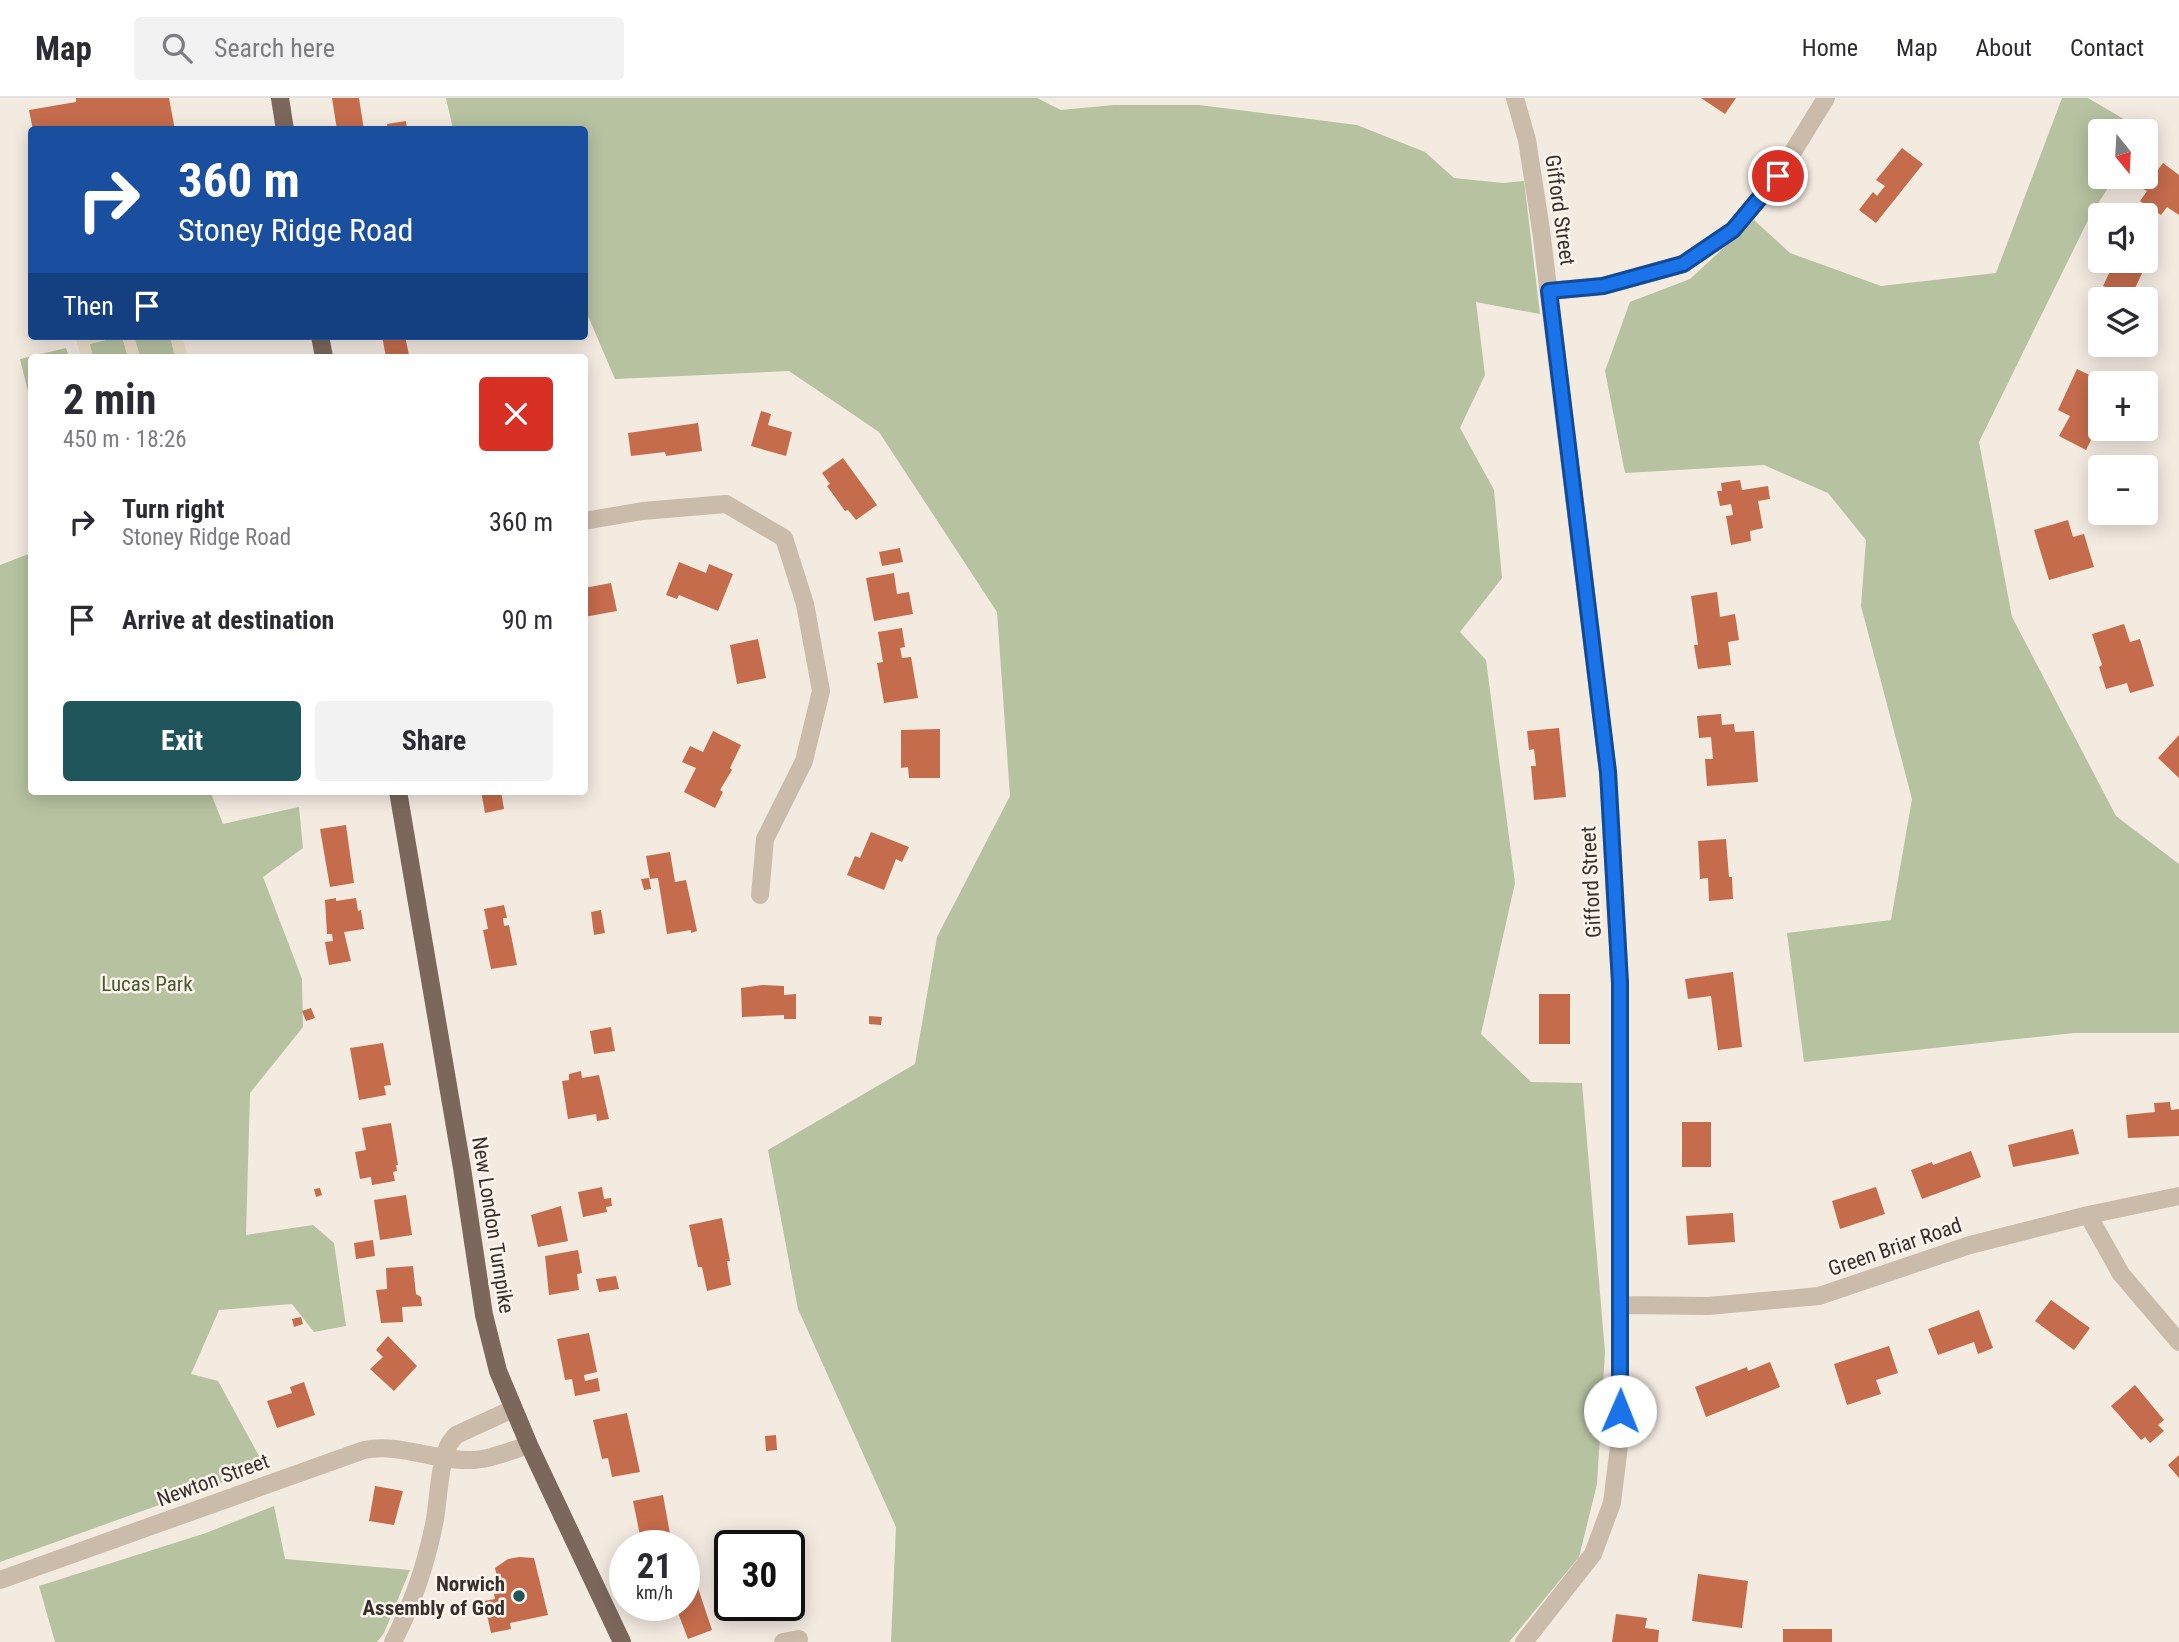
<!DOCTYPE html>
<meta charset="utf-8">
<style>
body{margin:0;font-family:"Roboto Condensed",sans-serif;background:#f2f2f3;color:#2b2b33;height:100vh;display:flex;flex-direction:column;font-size:26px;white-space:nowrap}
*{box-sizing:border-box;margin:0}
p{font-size:23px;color:#7c7c81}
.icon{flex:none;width:38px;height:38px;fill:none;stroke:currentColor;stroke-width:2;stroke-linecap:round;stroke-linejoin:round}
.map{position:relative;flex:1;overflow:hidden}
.drawer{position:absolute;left:28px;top:256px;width:560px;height:441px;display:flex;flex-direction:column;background:#fff;border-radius:7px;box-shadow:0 4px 18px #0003}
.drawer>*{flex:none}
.hud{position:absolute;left:28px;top:28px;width:560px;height:214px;border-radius:7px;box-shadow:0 4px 18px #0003;background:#1a4fa0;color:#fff;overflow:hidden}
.needle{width:46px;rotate:162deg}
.fabs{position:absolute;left:2088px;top:21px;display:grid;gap:14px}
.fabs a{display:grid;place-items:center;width:70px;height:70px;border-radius:7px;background:#fff;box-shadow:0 4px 18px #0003;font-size:35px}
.speed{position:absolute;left:609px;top:1432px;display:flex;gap:14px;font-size:35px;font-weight:700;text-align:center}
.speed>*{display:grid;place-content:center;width:91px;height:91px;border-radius:50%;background:#fff;box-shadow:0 4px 18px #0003;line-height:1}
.speed small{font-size:18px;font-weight:400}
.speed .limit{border:4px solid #111;border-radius:10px;background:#fff;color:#111}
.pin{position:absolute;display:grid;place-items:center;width:60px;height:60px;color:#fff;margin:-30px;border:4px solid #fff;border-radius:50%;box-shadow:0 2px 7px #0007}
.me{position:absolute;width:77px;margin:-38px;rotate:1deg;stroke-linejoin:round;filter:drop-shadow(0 0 5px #0008)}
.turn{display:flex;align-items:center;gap:24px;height:147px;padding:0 35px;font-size:32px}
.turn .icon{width:91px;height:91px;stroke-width:2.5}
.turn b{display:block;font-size:49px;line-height:60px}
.then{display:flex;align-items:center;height:66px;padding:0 35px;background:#0003;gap:14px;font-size:26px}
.round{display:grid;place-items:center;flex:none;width:74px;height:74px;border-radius:7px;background:#f2f2f3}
.summary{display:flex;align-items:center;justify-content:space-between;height:119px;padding:0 35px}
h1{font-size:42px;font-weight:700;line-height:52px}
.primary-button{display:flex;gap:14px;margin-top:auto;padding:14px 35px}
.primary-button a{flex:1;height:80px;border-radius:7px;background:#20565b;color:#fff;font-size:28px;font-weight:700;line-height:80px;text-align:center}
.primary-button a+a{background:#f2f2f3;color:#2b2b33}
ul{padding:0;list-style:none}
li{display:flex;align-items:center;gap:21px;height:98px;padding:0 35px}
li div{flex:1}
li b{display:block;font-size:26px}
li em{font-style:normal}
header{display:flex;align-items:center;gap:42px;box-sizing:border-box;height:98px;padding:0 35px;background:#fff;border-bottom:2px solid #e1e1e2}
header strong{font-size:33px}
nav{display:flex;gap:38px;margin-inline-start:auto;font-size:24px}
.search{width:490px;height:63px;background:#f2f2f3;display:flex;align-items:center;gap:18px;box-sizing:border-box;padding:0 24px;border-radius:7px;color:#7c7c81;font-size:26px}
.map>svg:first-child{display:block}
</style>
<header>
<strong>Map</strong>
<div class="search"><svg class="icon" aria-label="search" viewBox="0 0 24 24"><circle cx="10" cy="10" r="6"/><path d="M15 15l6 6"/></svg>Search here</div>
<nav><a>Home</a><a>Map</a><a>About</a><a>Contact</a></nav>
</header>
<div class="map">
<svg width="2179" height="1544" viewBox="0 0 2179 1544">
<rect width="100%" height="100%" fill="#f3eae0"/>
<path fill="#b6c2a0" d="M 446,0 L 1037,0 L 1061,12 L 1114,7 L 1199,7 L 1357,27 L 1425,54 L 1454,80 L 1503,85 L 1524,83 L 1540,216 L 1476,204 L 1485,277 L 1460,330 L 1494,392 L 1502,480 L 1460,534 L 1486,562 L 1515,785 L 1481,936 L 1531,984 L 1582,985 L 1605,1254 L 1597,1386 L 1579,1459 L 1509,1544 L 891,1544 L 896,1429 L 798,1211 L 768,1052 L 915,966 L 937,839 L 1010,698 L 997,514 L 879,334 L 789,273 L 615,281 L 585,211 L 584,32 L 453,31 Z
M 2062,0 L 2088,0 L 2144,33 L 2100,33 L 2100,79 L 2115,79 L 2090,118 L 1979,344 L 2012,519 L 2116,718 L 2179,766 L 2179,935 L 2074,935 L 1804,964 L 1787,835 L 1891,822 L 1912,701 L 1861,508 L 1866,442 L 1828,395 L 1764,367 L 1625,375 L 1605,273 L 1630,204 L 1690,181 L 1754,122 L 1790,155 L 1881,188 L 1996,175 Z
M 122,238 L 128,259 L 93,259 L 89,246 Z
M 134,238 L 170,238 L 175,259 L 140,259 Z
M 66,250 L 69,259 L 32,259 L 31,306 L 20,261 Z
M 31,455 L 32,693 L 210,693 L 223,726 L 299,709 L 303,750 L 263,779 L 302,881 L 303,929 L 250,995 L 246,1137 L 313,1127 L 334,1145 L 346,1228 L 314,1234 L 292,1206 L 219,1212 L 191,1276 L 218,1283 L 265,1369 L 0,1464 L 0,467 Z
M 274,1408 L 285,1461 L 410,1472 L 384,1535 L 377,1544 L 55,1544 L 39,1488 L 206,1435 Z"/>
<path fill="#ebdcc7" d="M 75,238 L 121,238 L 90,246 L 93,259 L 81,259 Z
M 122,238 L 134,238 L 140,259 L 128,259 Z
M 170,238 L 182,238 L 188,259 L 175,259 Z"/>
<path fill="#c56c4c" d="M 76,0 L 169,0 L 175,32 L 33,32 L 29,12 L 76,4 Z
M 332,0 L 359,0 L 364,32 L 337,32 Z
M 1701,0 L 1736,0 L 1725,16 Z
M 406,23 L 407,32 L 388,32 L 387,26 Z
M 1902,50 L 1923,66 L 1876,125 L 1859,112 L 1873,94 L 1877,98 L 1885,88 L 1876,82 Z
M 2163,65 L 2179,77 L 2179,117 L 2167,109 L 2161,117 L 2140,103 L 2147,93 L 2143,91 Z
M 2115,163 L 2127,163 L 2144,171 L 2130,201 L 2102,201 L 2108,190 L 2103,188 Z
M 2100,206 L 2100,222 L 2094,220 Z
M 382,238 L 405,238 L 409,257 L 386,259 Z
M 2077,271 L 2106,285 L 2100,285 L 2100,302 L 2088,325 L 2097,330 L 2086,352 L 2059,338 L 2070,318 L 2058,312 Z
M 761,313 L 771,316 L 768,327 L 792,334 L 786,358 L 751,348 Z
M 698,325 L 702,353 L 666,358 L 665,354 L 631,358 L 628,335 Z
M 843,360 L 877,407 L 856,422 L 848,412 L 845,413 L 827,388 L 830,386 L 822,375 Z
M 1740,382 L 1742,392 L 1768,388 L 1770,401 L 1758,403 L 1763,430 L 1750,433 L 1751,443 L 1731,447 L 1726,418 L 1733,417 L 1731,406 L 1720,408 L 1717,393 L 1722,393 L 1721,385 Z
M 2068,422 L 2073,439 L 2084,436 L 2094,469 L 2049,482 L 2034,432 Z
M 900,450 L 903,464 L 882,468 L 879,454 Z
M 679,464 L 706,475 L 709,466 L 733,476 L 718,513 L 679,497 L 677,501 L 666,497 Z
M 894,475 L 897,496 L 909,494 L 913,516 L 874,523 L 866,480 Z
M 611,485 L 617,513 L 584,519 L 584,490 Z
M 1717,494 L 1720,519 L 1735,516 L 1739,542 L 1728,544 L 1731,567 L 1698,571 L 1694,547 L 1698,547 L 1691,498 Z
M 2124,526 L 2130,544 L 2140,541 L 2154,588 L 2130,595 L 2127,585 L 2106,591 L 2099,569 L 2102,567 L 2092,536 Z
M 902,530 L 905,549 L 900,550 L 902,560 L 911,559 L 918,600 L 884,605 L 877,565 L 883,564 L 878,534 Z
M 758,541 L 766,580 L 737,586 L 730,547 Z
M 1721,616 L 1722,627 L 1734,626 L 1735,634 L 1754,633 L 1758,684 L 1707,688 L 1705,661 L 1713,661 L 1711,639 L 1699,640 L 1697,618 Z
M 1559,630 L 1566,699 L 1534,702 L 1531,668 L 1536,668 L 1534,651 L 1529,652 L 1527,633 Z
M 940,631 L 940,680 L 909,680 L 908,669 L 901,670 L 901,632 Z
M 713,633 L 741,647 L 730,670 L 732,672 L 720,692 L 723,694 L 715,710 L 684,694 L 696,670 L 682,664 L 690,648 L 703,654 Z
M 2179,637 L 2179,680 L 2158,660 Z
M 481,693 L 501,693 L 504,711 L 485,715 Z
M 346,727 L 354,785 L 330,789 L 320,731 Z
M 871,734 L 909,749 L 902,764 L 896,761 L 884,792 L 847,777 L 855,758 L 860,760 Z
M 1726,741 L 1729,779 L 1732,779 L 1733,801 L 1709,803 L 1708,780 L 1700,781 L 1698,743 Z
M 670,754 L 675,784 L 686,782 L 697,833 L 691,835 L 691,832 L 667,836 L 658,780 L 650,781 L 646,758 Z
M 649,780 L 651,791 L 644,792 L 641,781 Z
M 336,800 L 336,803 L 356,800 L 358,813 L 361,812 L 364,831 L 344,834 L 351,863 L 329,867 L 325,844 L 333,843 L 332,836 L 327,836 L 325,802 Z
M 504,807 L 507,820 L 503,820 L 504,828 L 509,827 L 517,867 L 491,871 L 483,832 L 488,831 L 484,811 Z
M 601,812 L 605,835 L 594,837 L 591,814 Z
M 1733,874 L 1742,949 L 1718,952 L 1711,898 L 1688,901 L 1685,881 Z
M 763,887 L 784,888 L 784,897 L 796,896 L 796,921 L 784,921 L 784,917 L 742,919 L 741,890 Z
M 1539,896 L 1570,896 L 1570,946 L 1539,946 Z
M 311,910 L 315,920 L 306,923 L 302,913 Z
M 869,918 L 882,919 L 881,927 L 869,926 Z
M 611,929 L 615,953 L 594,956 L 590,933 Z
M 383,945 L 391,987 L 384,988 L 386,997 L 359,1002 L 350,950 Z
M 581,973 L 582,980 L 599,977 L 609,1021 L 597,1023 L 596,1016 L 568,1021 L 562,983 L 569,982 L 569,976 Z
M 2170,1004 L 2171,1012 L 2179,1011 L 2179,1038 L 2128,1040 L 2126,1017 L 2155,1014 L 2154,1005 Z
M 1682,1024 L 1711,1024 L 1711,1069 L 1682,1069 Z
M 391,1025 L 398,1067 L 396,1067 L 397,1073 L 393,1074 L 395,1083 L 372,1087 L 371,1079 L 360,1081 L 355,1054 L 366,1052 L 362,1030 Z
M 2073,1031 L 2079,1056 L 2013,1069 L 2008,1047 Z
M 1971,1053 L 1981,1079 L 1922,1101 L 1911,1072 L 1932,1064 L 1933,1067 Z
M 602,1089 L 604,1101 L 611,1100 L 612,1108 L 606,1109 L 607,1114 L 583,1119 L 578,1094 Z
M 1876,1089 L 1885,1116 L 1840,1131 L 1832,1103 Z
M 320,1090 L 322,1097 L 316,1099 L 314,1091 Z
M 406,1097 L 412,1137 L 380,1142 L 374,1102 Z
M 561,1108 L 568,1143 L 538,1149 L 531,1117 Z
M 1733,1115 L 1735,1144 L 1688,1147 L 1686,1118 Z
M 722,1120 L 730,1163 L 727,1163 L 731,1187 L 707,1193 L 702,1169 L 698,1169 L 689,1127 Z
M 373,1142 L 375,1158 L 356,1161 L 354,1145 Z
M 578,1152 L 582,1175 L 577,1176 L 579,1192 L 549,1197 L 545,1158 Z
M 413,1168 L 416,1196 L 421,1199 L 422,1208 L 402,1209 L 403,1224 L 381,1225 L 376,1192 L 387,1191 L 386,1170 Z
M 616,1178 L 619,1191 L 599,1194 L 596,1181 Z
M 2051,1202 L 2090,1230 L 2074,1252 L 2035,1223 Z
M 1979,1212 L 1993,1250 L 1978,1256 L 1974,1244 L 1938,1257 L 1928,1231 Z
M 301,1219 L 303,1226 L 294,1229 L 292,1221 Z
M 589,1235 L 597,1274 L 584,1277 L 585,1283 L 598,1280 L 600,1293 L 575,1298 L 572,1281 L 565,1282 L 557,1241 Z
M 388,1238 L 417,1268 L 394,1293 L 370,1271 L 383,1259 L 376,1252 Z
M 1889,1248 L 1898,1275 L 1876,1282 L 1881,1296 L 1847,1307 L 1834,1266 Z
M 1770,1264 L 1780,1289 L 1706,1319 L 1695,1289 L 1747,1269 L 1748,1273 Z
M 304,1284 L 315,1317 L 277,1330 L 267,1303 L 292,1295 L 290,1289 Z
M 2135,1287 L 2164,1322 L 2158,1327 L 2164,1333 L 2150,1345 L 2145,1339 L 2141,1342 L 2111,1308 Z
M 627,1315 L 640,1374 L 612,1379 L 608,1360 L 602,1361 L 593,1322 Z
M 776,1337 L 777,1352 L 766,1353 L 765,1338 Z
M 2179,1357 L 2179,1380 L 2168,1367 Z
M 375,1388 L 403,1393 L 394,1427 L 369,1423 Z
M 663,1397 L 670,1436 L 651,1440 L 652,1444 L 671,1440 L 673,1447 L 640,1447 L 646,1445 L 645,1441 L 641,1442 L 633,1403 Z
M 519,1459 L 534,1460 L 548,1517 L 510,1525 L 511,1531 L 491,1535 L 484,1503 L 495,1501 L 494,1496 L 500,1495 L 495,1470 L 508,1461 Z
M 693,1475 L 712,1532 L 688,1541 L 675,1507 L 684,1507 L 684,1478 Z
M 1698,1476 L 1748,1483 L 1742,1530 L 1692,1523 Z
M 1616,1516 L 1647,1520 L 1645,1530 L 1659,1532 L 1658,1544 L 1612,1544 Z
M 1783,1531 L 1832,1531 L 1832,1544 L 1783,1544 Z"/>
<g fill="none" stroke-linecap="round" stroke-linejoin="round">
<path stroke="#cbbbab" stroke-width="18" d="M 1515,0 L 1527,42 L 1541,132 L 1608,674 L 1620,885 L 1620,1340 L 1612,1405 L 1593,1456 L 1524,1544
M 1549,193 L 1603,188 L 1683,166 L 1733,132 L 1778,78 L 1826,0
M 584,423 L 643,413 L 726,406 L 784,440 L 805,506 L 821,593 L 804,663 L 765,741 L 760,797
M 2088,1117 L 2121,1176 L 2179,1244
M 1621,1207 L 1708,1208 L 1819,1198 L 1970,1147 L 2088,1117 L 2179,1098
M 0,1482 L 364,1352 C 399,1345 432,1362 466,1362 C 487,1363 509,1353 529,1347
M 393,1544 C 413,1505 427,1464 435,1421 C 439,1397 439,1368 449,1346 L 456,1337 L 513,1311
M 783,1544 L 799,1541"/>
<path stroke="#7b675c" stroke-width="18" d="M 280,0 L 285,32
M 320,238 L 324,259
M 398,693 L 462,1070 L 484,1217 L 498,1273 L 529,1347 L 622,1544"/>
</g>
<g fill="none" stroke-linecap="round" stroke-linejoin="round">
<g stroke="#114b97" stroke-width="18">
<path id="route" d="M 1620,1313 L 1620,885 L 1608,674 L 1549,193 L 1603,188 L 1683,166 L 1733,132 L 1778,78"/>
</g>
<use href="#route" stroke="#1a73e8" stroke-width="12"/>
</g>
<circle fill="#20565b" stroke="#faf4ed" stroke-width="2.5" cx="519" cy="1498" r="7"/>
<g text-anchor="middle" stroke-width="5" stroke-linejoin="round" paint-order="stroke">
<g font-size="21" fill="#392f2a" stroke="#faf4ed">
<text transform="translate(1560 112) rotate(82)" y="7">Gifford Street</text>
<text transform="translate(1591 784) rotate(-93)" y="7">Gifford Street</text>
<text transform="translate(493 1127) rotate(81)" y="7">New London Turnpike</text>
<text transform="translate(1895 1149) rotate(-19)" y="7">Green Briar Road</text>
<text transform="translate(213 1382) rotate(-20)" y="7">Newton Street</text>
</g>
<g font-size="21" fill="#48582e" stroke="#faf4ed">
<text x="147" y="893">Lucas Park</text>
</g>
<g font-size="21" font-weight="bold" fill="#392f2a" stroke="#faf4ed" text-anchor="end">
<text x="505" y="1493">Norwich<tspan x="505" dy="24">Assembly of God</tspan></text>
</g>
</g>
</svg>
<div class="fabs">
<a><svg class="needle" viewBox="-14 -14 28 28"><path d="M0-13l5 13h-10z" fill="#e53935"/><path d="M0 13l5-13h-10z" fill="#7c7c81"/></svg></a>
<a><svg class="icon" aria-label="sound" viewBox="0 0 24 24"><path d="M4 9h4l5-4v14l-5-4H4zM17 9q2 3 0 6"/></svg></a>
<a><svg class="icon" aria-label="layers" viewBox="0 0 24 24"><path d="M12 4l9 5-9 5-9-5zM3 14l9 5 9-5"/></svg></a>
<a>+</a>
<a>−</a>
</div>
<div class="speed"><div>21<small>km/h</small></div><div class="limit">30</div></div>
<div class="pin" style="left:1778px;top:78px;background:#d93025"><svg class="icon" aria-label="arrive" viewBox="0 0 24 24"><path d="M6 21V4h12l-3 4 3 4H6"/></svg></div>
<svg class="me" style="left:1620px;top:1313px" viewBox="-20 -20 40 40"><circle r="19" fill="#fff"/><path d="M0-13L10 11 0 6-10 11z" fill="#1a73e8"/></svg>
<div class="hud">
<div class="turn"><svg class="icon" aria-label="right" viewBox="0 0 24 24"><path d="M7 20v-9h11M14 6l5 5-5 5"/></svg><div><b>360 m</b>Stoney Ridge Road</div></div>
<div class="then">Then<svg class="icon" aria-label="arrive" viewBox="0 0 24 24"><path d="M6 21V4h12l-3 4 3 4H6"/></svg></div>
</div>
<section class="drawer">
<div class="summary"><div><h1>2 min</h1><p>450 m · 18:26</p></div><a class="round" style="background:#d93025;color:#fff"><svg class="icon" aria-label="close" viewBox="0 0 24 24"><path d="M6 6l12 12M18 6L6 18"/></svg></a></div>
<ul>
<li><svg class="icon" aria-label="right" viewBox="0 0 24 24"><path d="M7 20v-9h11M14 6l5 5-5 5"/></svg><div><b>Turn right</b><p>Stoney Ridge Road</p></div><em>360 m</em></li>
<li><svg class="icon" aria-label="arrive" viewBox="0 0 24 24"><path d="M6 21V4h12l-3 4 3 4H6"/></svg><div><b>Arrive at destination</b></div><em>90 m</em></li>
</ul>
<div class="primary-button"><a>Exit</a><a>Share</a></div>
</section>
</div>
